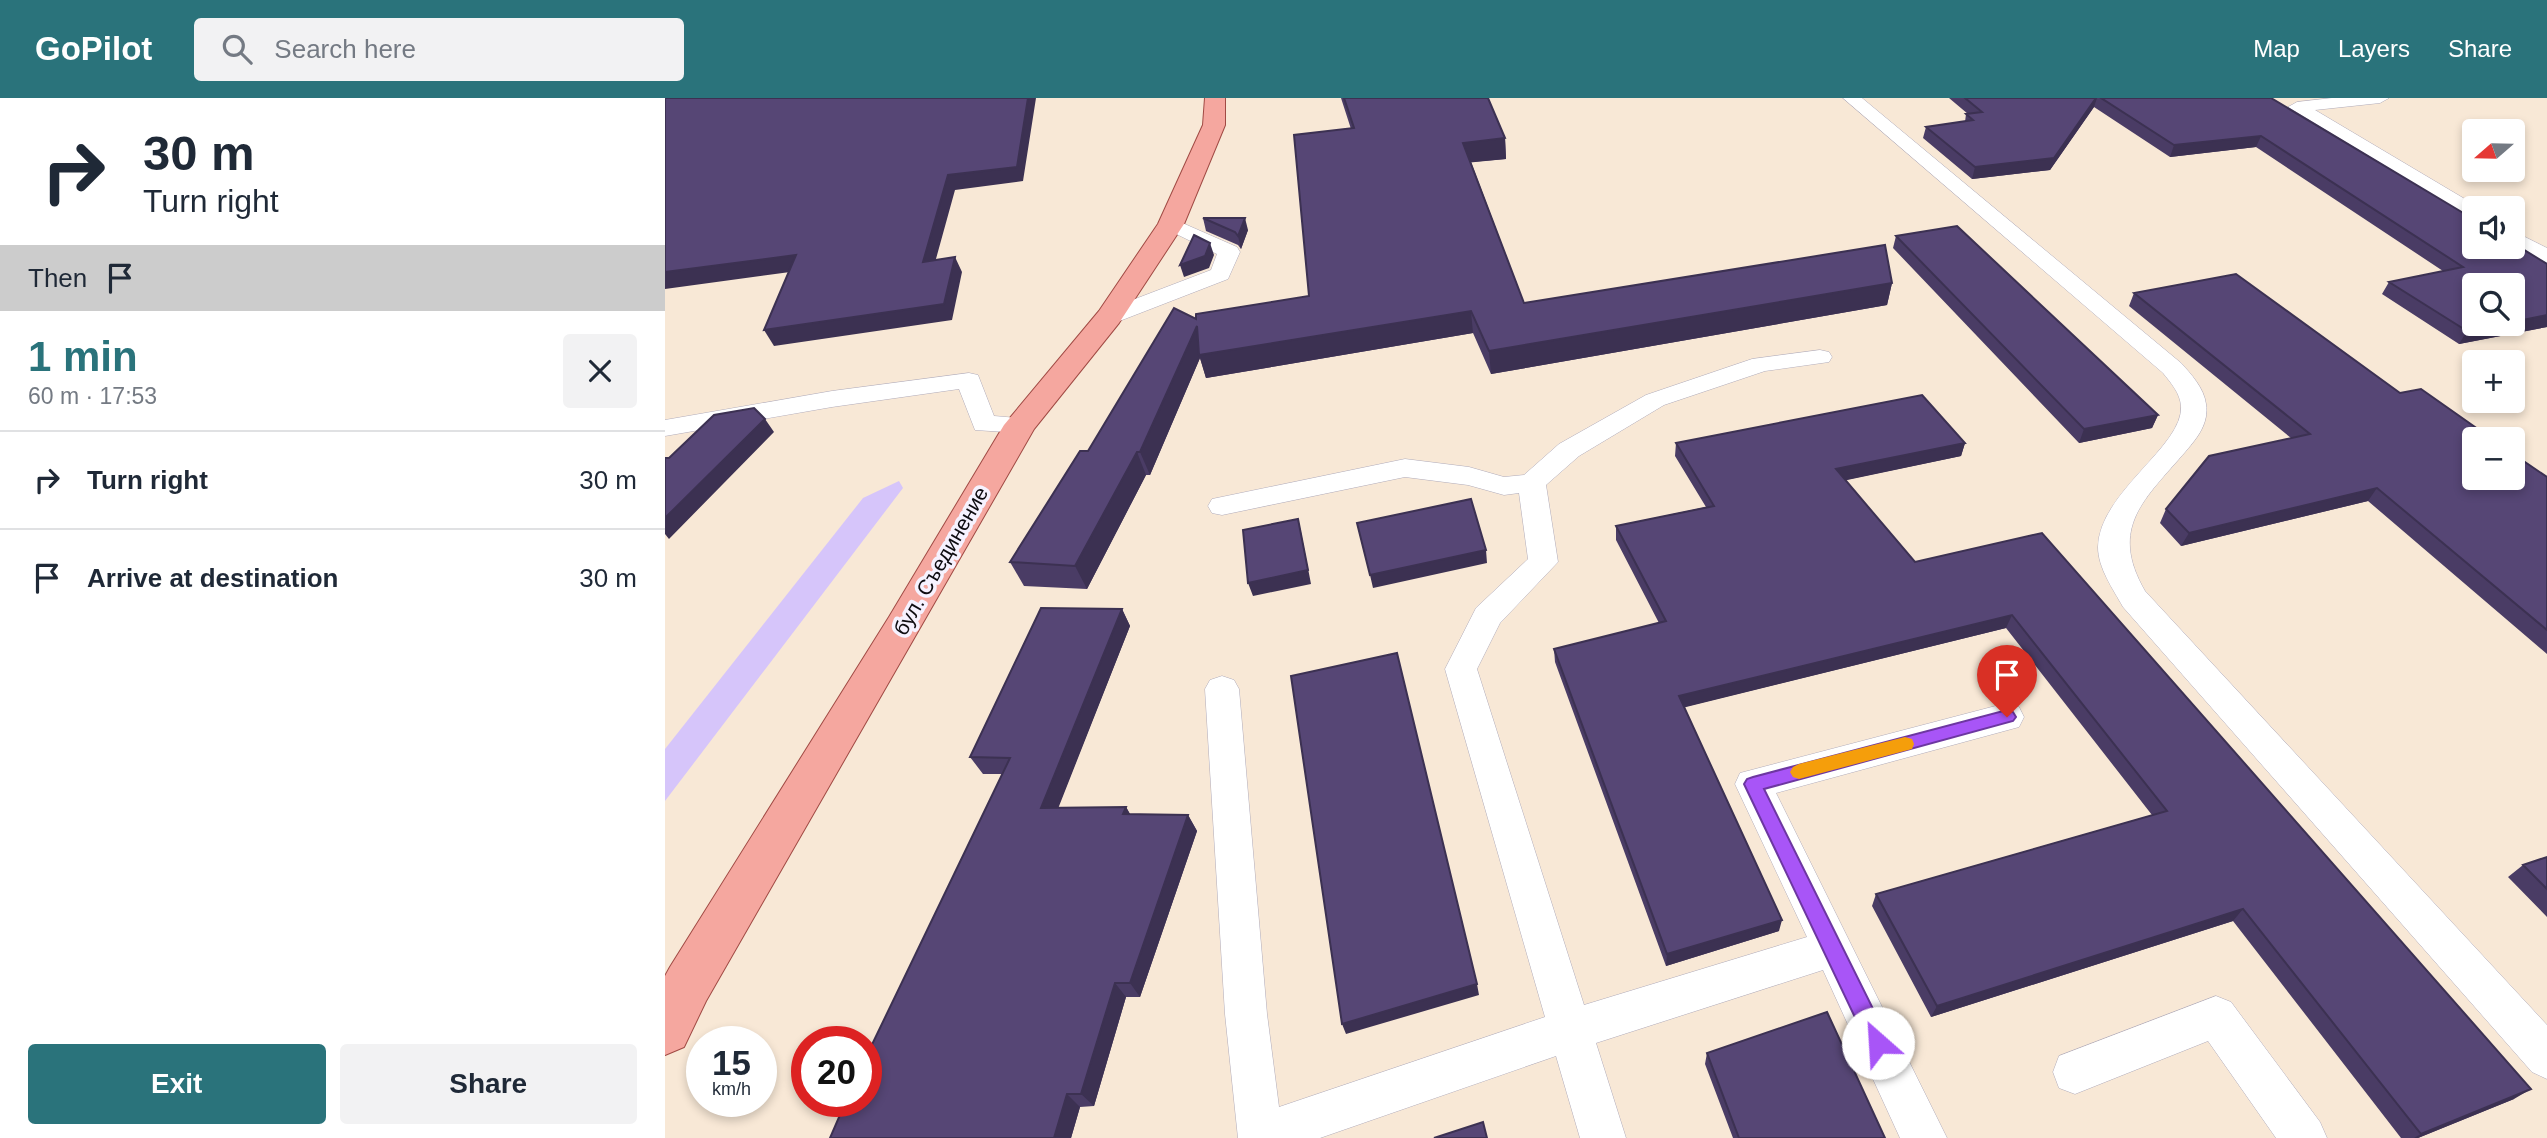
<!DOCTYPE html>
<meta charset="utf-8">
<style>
body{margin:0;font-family:Helvetica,sans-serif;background:#f2f2f3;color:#1f2937;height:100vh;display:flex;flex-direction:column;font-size:26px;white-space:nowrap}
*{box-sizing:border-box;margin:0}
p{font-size:23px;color:#747a83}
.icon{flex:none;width:38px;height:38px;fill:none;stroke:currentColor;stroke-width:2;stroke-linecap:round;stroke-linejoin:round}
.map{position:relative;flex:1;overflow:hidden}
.details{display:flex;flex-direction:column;background:#fff;width:665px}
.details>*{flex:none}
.banner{background:#fff;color:#1f2937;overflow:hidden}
.needle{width:46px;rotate:250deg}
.buttons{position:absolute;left:1797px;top:21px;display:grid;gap:14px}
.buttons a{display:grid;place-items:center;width:63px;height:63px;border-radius:7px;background:#fff;box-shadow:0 4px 10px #0003;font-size:35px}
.speed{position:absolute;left:21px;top:928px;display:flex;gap:14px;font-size:35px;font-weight:700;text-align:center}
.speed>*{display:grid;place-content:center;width:91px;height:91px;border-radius:50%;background:#fff;box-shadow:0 4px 10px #0003;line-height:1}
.speed small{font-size:18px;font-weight:400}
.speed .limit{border:10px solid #d22;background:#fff;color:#111}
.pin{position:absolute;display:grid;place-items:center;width:60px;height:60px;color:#fff;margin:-72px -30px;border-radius:50% 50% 50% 0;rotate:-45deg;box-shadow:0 0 7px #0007}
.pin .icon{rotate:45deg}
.me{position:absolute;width:77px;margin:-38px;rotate:334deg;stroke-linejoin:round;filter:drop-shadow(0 0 5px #0008)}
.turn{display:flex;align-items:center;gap:24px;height:147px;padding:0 28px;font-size:32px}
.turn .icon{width:91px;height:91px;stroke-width:2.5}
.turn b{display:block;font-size:49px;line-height:60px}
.then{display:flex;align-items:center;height:66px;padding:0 28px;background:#0003;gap:14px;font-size:26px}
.round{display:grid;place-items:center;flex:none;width:74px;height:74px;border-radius:7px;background:#f2f2f3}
.head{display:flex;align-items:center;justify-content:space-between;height:119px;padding:0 28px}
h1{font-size:42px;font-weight:800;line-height:52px;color:#2a737b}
.primary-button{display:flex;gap:14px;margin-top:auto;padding:14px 28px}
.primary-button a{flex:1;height:80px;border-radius:7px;background:#2a737b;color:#fff;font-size:28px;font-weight:800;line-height:80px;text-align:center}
.primary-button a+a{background:#f2f2f3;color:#1f2937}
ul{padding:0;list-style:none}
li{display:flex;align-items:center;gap:21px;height:98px;padding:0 28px;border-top:2px solid #e0e1e3}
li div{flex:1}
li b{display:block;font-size:26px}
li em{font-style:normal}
header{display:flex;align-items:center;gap:42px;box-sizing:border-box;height:98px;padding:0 35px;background:#2a737b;color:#fff}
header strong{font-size:33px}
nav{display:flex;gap:38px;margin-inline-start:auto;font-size:24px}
.search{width:490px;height:63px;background:#f2f2f3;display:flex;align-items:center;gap:18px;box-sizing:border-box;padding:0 24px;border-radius:7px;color:#747a83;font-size:26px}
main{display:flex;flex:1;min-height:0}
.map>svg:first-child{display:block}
</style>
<header>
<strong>GoPilot</strong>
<div class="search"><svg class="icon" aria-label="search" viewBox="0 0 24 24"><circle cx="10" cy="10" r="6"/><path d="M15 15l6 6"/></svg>Search here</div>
<nav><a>Map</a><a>Layers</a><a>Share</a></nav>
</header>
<main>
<section class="details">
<div class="banner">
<div class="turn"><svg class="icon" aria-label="right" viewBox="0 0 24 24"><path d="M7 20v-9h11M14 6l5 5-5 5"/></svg><div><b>30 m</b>Turn right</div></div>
<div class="then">Then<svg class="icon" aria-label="arrive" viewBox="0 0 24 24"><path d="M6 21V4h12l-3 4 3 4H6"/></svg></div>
</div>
<div class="head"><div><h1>1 min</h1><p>60 m · 17:53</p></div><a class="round"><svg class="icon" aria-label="close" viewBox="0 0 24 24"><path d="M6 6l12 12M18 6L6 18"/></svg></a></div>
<ul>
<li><svg class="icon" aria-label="right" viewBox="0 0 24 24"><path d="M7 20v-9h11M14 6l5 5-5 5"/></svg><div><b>Turn right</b></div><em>30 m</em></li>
<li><svg class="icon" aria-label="arrive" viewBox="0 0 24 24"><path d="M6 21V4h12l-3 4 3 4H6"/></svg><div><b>Arrive at destination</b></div><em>30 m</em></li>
</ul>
<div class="primary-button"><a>Exit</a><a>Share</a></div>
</section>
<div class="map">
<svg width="1882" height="1040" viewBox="0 0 1882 1040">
<rect width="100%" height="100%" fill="#f6f2ff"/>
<path fill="#f8e8d6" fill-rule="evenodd" d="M 0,0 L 1882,0 L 1882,1040 L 0,1040 ZM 1810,33 L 1848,33 L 1848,72 L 1810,72 ZM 1810,110 L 1848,110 L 1848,149 L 1810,149 ZM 1810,187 L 1848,187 L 1848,226 L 1810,226 ZM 1810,264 L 1848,264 L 1848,303 L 1810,303 ZM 1810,341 L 1848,341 L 1848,380 L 1810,380 ZM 37,943 L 96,943 L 96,1003 L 37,1003 ZM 142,943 L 201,943 L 201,1003 L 142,1003 Z"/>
<path fill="#d6c5fa" d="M 234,383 L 238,390 L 0,703 L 0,651 L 198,400 Z"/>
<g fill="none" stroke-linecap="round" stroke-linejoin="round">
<g stroke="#b0abba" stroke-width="1">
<path id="service" d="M 1178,0 L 1197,0 L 1516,265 C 1526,276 1539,290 1541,306 C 1544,325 1533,339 1521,353 C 1480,401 1443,429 1480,493 L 1882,927 L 1882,981 L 1867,974 L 1458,509 C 1448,491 1433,470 1433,449 C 1434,394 1519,348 1516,308 C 1515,295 1506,285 1498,275 Z
M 1667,0 L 1724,0 L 1715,5 L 1650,12 L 1815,110 L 1810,110 L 1810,122 L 1623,9 L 1632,4 Z
M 506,120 L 572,149 L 575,154 L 563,181 L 452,224 L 436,224 L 432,219 L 436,214 L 546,172 L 552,156 L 499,130 L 496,126 L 499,122 Z
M 1848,133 L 1882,150 L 1882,165 L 1848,148 Z
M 1155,252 L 1164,254 L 1167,259 L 1164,264 L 1100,273 L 999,307 L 914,358 L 881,387 L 893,464 L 835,525 L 812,571 L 919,907 L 1142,839 L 1070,686 L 1075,675 L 1342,605 L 1354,609 L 1359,619 L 1354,629 L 1111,695 L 1282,1040 L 1235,1040 L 1158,872 L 931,945 L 961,1040 L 915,1040 L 891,958 L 655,1040 L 573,1040 L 560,916 L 540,591 L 545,582 L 557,578 L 569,582 L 574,591 L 602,916 L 614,1009 L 880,919 L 780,571 L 811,510 L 863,461 L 854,395 L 839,397 L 803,387 L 740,379 L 557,417 L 547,415 L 543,408 L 547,401 L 740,361 L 804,369 L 839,379 L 859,377 L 894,346 L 981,297 L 1087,261 Z
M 304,275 L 313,277 L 329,318 L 364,321 L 368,327 L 364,333 L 355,335 L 310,332 L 294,291 L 167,309 L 0,338 L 0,322 L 167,293 Z
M 1551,898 L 1566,904 L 1655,1024 L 1662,1040 L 1611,1040 L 1543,943 L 1410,996 L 1394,990 L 1388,974 L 1394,958 Z"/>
</g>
<g stroke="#a04a44" stroke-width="2">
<path id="primary" d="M 540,0 L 560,0 L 560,27 L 519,126 L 454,225 L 369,331 L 41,903 L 19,949 L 0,957 L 0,878 L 5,869 L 224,519 L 339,327 L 434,213 L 493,126 L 538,27 Z"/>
</g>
<use href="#service" fill="#fff" fill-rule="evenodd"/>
<use href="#primary" fill="#f5a79f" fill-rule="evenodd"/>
</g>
<path fill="#4a3c65" d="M 676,0 L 823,0 L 840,40 L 841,61 L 806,64 L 859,205 L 1227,185 L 1222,207 L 826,276 L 808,235 L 541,280 L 535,260 L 485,377 L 481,377 L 422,491 L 359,488 L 345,464 L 423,353 L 531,221 L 644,198 L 686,31 Z
M 1284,0 L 1606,0 L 1882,166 L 1882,229 L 1794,246 L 1717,196 L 1724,184 L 1778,173 L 1591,49 L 1505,59 L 1429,9 L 1385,72 L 1307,81 L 1258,40 L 1261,29 L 1300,24 L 1301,16 L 1303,16 Z
M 538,120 L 583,132 L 576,151 L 573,147 L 541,133 Z
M 1231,138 L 1493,317 L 1487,330 L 1414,345 L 1228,150 Z
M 1469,195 L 1735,295 L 1882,379 L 1882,556 L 1703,403 L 1516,448 L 1495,425 L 1501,411 L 1626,340 L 1464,208 Z
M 1011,345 L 1300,345 L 1296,358 L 1180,382 L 1250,464 L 1377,435 L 1849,1001 L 1753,1040 L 1736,1040 L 1568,823 L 1266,919 L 1207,808 L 1211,796 L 1487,717 L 1341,530 L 1019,609 L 1114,833 L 1001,868 L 890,564 L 889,551 L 994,525 L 951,442 L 951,428 L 1041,409 L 1010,358 Z
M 457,511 L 465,528 L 393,709 L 461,709 L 465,716 L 523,717 L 532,733 L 475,899 L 461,899 L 429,1008 L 415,1009 L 406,1040 L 337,676 L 318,676 L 305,659 Z
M 1882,759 L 1882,819 L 1843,779 L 1858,767 Z
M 1042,955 L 1220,1040 L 1068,1040 L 1040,966 Z"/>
<path fill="#3c3152" d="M 363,0 L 371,0 L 358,83 L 290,92 L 266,179 L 258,164 L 283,77 Z
M 1432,0 L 1429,9 L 1385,72 L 1307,81 L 1310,69 Z
M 1596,38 L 1591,49 L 1505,59 L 1509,47 Z
M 840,40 L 841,61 L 800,65 L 798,45 Z
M 580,120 L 583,132 L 576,151 L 573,138 Z
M 545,145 L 549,157 L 544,170 L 519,179 L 515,167 Z
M 131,157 L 140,172 L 0,191 L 0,174 Z
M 290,159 L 297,174 L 287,222 L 109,248 L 99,232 Z
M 1227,185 L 1222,207 L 826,276 L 824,253 Z
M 806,213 L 808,235 L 541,280 L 535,260 L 485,377 L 475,354 L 532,228 Z
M 1882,217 L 1882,229 L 1794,246 L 1802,233 L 1839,226 L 1848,226 L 1848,224 Z
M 1493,317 L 1487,330 L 1414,345 L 1419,331 Z
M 100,321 L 109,334 L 4,441 L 0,436 L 0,420 Z
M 1300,345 L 1296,358 L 1168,385 L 1171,371 Z
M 472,354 L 481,377 L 422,491 L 410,468 Z
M 1712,390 L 1703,403 L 1516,448 L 1524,435 Z
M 633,421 L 636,434 L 646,486 L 588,498 L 583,485 Z
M 821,452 L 822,465 L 708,490 L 705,477 Z
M 457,511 L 465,528 L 387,726 L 376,710 Z
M 1347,517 L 1341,530 L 1013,611 L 1014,598 Z
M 461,709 L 470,725 L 458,716 Z
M 523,717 L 532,733 L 475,899 L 465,885 Z
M 1578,811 L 1568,823 L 1266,919 L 1272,908 Z
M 1117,822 L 1114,833 L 1001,868 L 1002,856 Z
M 450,885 L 461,899 L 429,1008 L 416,996 Z
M 812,886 L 814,897 L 681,936 L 677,926 Z
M 1866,991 L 1849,1001 L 1753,1040 L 1749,1040 L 1756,1036 Z
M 402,996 L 415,1009 L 406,1040 L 389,1040 Z"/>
<path fill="#564675" stroke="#3c3152" stroke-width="2" d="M 0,0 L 363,0 L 352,69 L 283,77 L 258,164 L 290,159 L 279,206 L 99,232 L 131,157 L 0,174 Z
M 679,0 L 823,0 L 840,40 L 798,45 L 859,205 L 1220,147 L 1227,185 L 824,253 L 806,213 L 534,257 L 532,228 L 475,354 L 472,354 L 410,468 L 345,464 L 415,353 L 423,353 L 509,210 L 531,221 L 531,216 L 644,198 L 629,37 L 689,30 Z
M 1300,0 L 1431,0 L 1389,60 L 1310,69 L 1261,29 L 1308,22 L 1301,16 L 1317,14 Z
M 1436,0 L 1606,0 L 1810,122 L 1810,149 L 1848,149 L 1848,145 L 1882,166 L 1882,217 L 1848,224 L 1848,187 L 1810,187 L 1810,226 L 1839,226 L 1802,233 L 1724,184 L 1798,169 L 1596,38 L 1509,47 Z
M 538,120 L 580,120 L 573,138 L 570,134 Z
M 1292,128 L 1493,317 L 1419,331 L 1231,138 Z
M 529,137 L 545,145 L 540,158 L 515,167 Z
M 1571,176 L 1735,295 L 1756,291 L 1827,341 L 1810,341 L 1810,380 L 1848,380 L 1848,356 L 1882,379 L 1882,532 L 1712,390 L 1524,435 L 1501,411 L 1544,358 L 1645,336 L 1469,195 Z
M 1257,297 L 1300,345 L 1171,371 L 1250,464 L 1377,435 L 1866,991 L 1756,1036 L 1578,811 L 1272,908 L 1211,796 L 1502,713 L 1347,517 L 1014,598 L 1117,822 L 1002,856 L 889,551 L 1001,523 L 951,428 L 1049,408 L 1011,345 Z
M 89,310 L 100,321 L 0,420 L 0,360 L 4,360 L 49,317 Z
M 806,401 L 821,452 L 705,477 L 692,425 Z
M 633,421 L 643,472 L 583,485 L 578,432 Z
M 376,510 L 457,511 L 376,710 L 461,709 L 458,716 L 523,717 L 465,885 L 450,885 L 416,996 L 402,996 L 389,1040 L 165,1040 L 181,1003 L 201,1003 L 201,959 L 345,660 L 305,659 Z
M 732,555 L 812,886 L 677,926 L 626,578 Z
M 1882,759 L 1882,791 L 1858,767 Z
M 1162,914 L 1220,1040 L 1074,1040 L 1042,955 Z
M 818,1024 L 822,1040 L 769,1040 Z"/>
<path fill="#a855f7" stroke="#6d37a1" stroke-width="2" d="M 1342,612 L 1348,614 L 1351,619 L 1348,623 L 1099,691 L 1221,937 L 1224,945 L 1221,953 L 1213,956 L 1206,953 L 1079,686 L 1082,681 L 1088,679 Z"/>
<path fill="#f59e0b" d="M 1240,639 L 1247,641 L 1249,646 L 1247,651 L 1134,681 L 1128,679 L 1125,674 L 1128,669 L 1134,666 Z"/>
<g text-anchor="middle" stroke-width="7" stroke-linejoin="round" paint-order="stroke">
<g font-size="21" fill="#0e0c11" stroke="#f6f2ff">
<text transform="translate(276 463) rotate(-60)" y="7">бул. Съединение</text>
</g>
</g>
</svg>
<div class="buttons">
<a><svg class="needle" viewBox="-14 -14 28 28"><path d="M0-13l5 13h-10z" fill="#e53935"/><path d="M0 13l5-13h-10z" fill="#747a83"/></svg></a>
<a><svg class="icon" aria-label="sound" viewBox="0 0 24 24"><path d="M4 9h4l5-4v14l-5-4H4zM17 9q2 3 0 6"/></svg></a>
<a><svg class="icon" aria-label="search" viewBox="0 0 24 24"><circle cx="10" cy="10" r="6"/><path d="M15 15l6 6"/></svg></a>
<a>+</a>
<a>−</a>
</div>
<div class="speed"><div>15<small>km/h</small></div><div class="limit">20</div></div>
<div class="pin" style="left:1342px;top:619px;background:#d93025"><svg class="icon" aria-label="arrive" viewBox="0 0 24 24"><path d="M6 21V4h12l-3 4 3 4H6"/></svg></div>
<svg class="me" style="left:1213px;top:945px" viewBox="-20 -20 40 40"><circle r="19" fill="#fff"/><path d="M0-13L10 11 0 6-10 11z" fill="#a855f7"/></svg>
</div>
</main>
